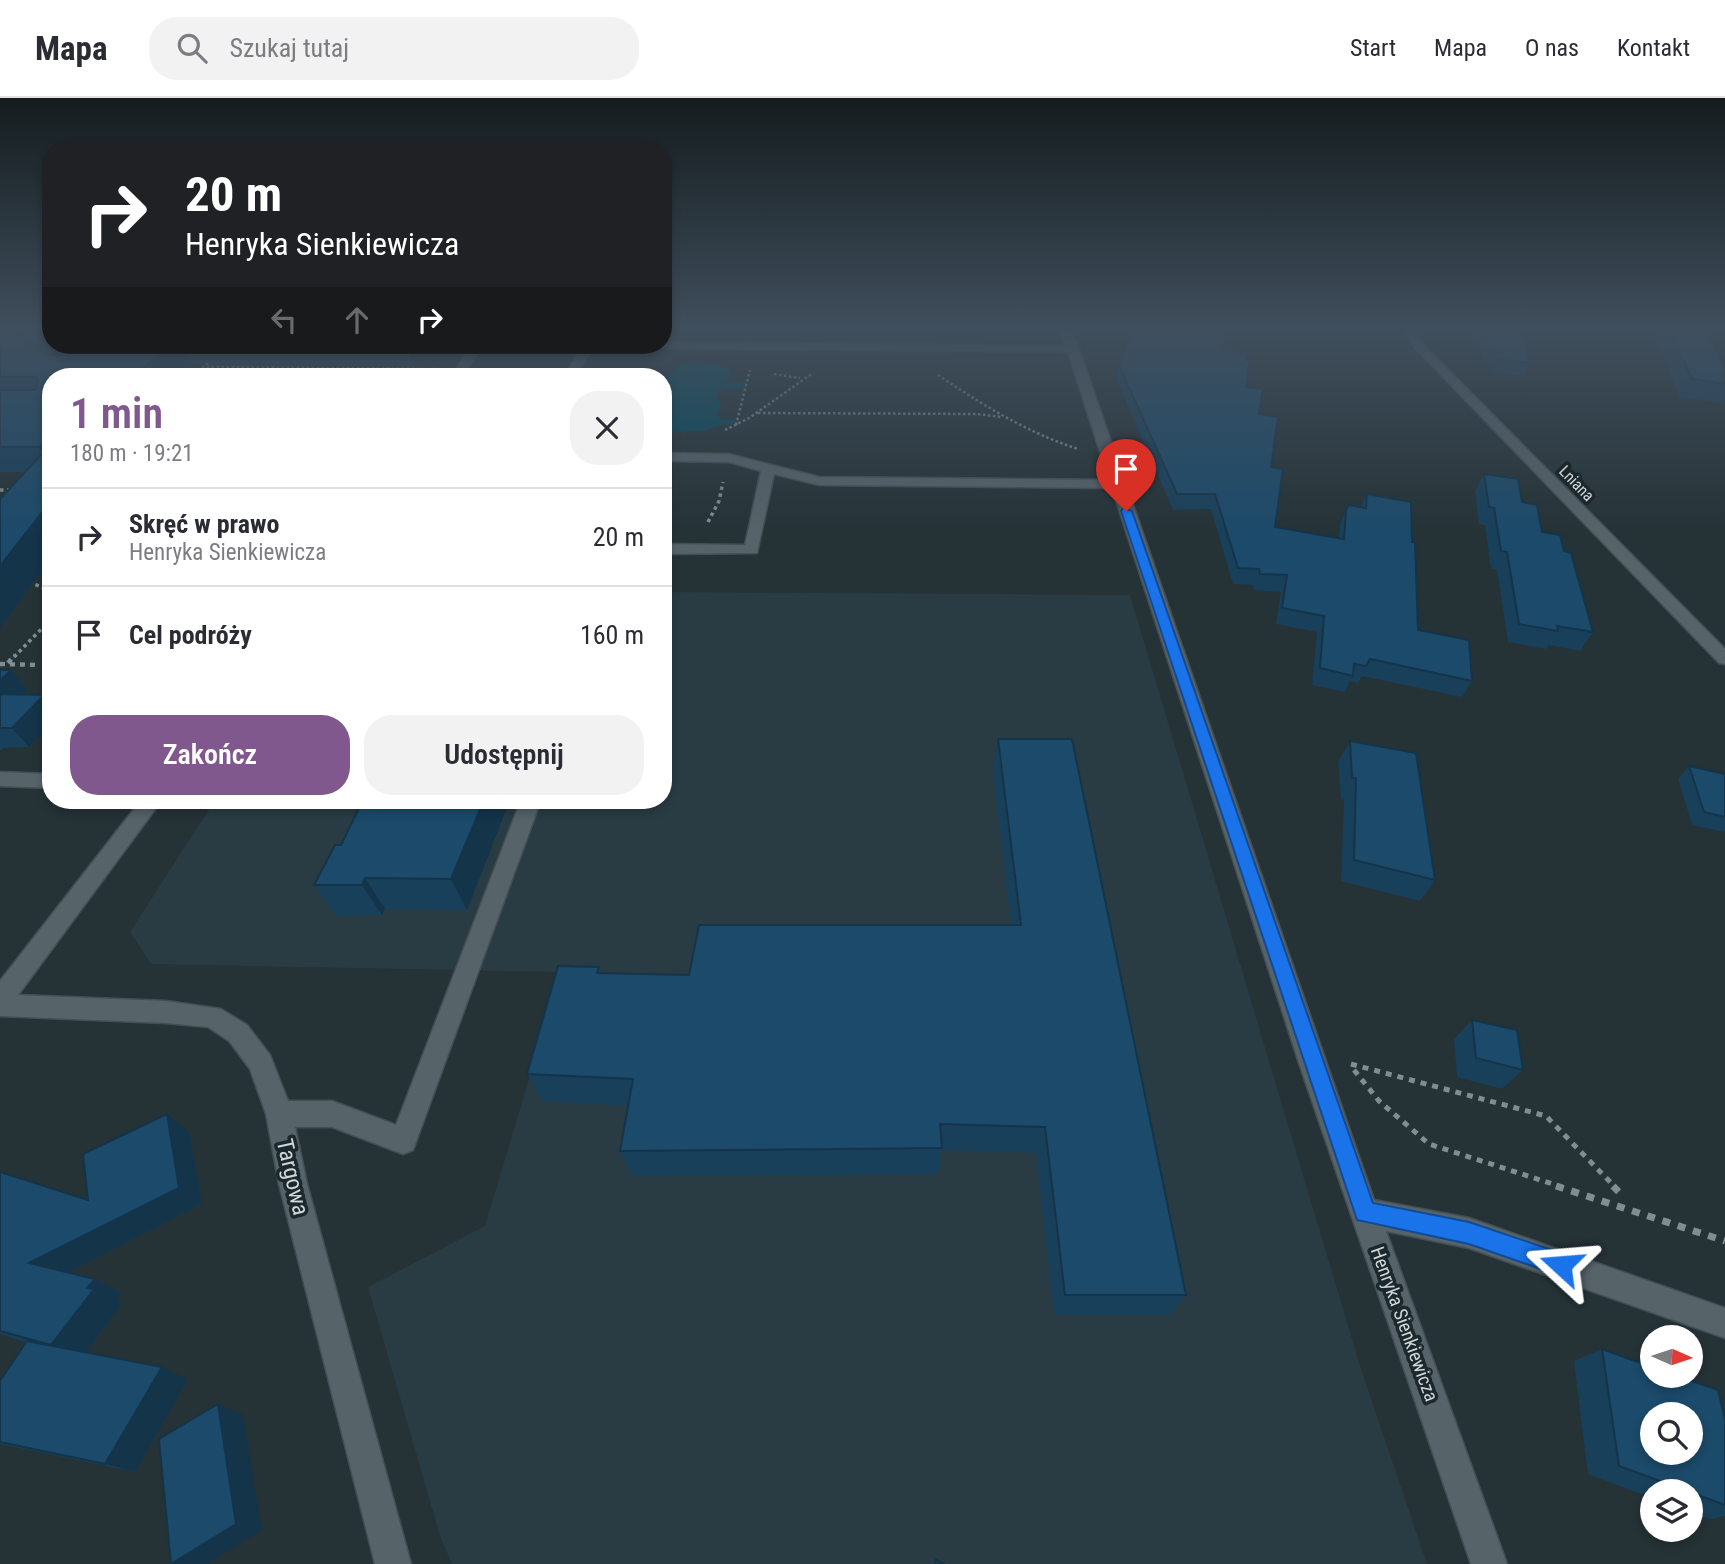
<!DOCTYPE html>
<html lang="pl">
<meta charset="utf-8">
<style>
body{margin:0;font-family:"Roboto Condensed",sans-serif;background:#f2f2f3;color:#2b2b33;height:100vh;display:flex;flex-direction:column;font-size:26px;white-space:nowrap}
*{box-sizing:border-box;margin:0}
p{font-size:23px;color:#7c7c81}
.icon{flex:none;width:38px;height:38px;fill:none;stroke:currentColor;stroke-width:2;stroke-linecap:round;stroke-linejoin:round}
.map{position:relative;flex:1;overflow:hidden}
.sheet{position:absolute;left:42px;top:270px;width:630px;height:441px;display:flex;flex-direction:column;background:#fff;border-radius:28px;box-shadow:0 4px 10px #0003}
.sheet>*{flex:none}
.banner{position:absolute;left:42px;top:42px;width:630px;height:214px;border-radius:28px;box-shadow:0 4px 10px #0003;background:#202124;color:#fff;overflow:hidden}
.needle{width:46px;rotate:93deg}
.buttons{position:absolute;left:1640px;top:1227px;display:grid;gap:14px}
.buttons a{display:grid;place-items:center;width:63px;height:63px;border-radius:50%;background:#fff;box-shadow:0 4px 10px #0003;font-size:35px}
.pin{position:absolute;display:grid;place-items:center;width:60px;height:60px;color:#fff;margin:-72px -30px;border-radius:50% 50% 50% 0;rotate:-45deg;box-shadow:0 0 7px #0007}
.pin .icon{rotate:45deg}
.me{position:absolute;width:77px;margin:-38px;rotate:289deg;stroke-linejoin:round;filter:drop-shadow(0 0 5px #0008)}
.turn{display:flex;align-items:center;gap:24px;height:147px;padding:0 28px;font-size:32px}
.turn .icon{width:91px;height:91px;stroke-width:2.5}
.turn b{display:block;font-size:49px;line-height:60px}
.lanes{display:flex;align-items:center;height:66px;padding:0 28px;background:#0003;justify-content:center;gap:35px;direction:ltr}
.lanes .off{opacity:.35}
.round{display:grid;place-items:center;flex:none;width:74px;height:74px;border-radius:28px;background:#f2f2f3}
.overview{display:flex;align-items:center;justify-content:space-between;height:119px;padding:0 28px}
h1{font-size:42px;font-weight:600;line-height:52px;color:#80588e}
.action{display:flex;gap:14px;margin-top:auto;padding:14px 28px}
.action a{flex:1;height:80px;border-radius:28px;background:#80588e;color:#fff;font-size:28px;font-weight:600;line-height:80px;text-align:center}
.action a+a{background:#f2f2f3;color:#2b2b33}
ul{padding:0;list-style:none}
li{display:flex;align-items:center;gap:21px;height:98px;padding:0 28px;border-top:2px solid #e1e1e2}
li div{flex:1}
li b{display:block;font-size:26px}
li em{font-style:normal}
header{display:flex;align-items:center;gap:42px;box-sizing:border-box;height:98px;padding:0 35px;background:#fff;border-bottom:2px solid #e1e1e2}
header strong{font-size:33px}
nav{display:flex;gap:38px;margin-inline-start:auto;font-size:24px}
.search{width:490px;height:63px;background:#f2f2f3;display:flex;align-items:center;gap:18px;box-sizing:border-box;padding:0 24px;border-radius:28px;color:#7c7c81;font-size:26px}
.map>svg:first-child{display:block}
</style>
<header>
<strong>Mapa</strong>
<div class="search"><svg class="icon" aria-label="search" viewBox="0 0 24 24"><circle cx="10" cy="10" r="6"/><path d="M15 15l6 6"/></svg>Szukaj tutaj</div>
<nav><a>Start</a><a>Mapa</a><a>O nas</a><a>Kontakt</a></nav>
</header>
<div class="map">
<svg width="1725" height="1466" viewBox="0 0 1725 1466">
<rect width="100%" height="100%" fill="#253236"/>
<path fill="#293c44" d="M 663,230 L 750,230 L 748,237 L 663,236 Z
M 663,494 L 1130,497 L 1360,1268 L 1427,1466 L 452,1466 L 440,1438 L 368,1189 L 485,1128 L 561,874 L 151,866 L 130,834 L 215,702 L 663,702 Z"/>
<path fill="#004a5e" d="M 695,262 L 728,270 L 732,275 L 726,284 L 746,284 L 745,291 L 724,291 L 716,297 L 721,308 L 716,317 L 723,322 L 737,322 L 736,326 L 724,326 L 704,333 L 663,334 L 663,280 L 683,266 Z"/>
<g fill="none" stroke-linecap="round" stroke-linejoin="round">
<g stroke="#444e53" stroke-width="3">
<path id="minor" d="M 1060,230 L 1070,230 L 1079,251 L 1374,1102 L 1469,1120 L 1725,1210 L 1725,1240 L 1469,1150 L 1386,1133 L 1507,1466 L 1471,1466 L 1299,965 L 1112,390 L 819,387 L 774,376 L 757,455 L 663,456 L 663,446 L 745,447 L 761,373 L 729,364 L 663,363 L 663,355 L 729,356 L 819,379 L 1109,382 L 1068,254 L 592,250 L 576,278 L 564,278 L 583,247 L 663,247 L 663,244 L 1065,248 Z
M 1404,230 L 1414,230 L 1420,243 L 1725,551 L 1725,566 L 1719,565 L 1411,246 Z
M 472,247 L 483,247 L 463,278 L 451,278 Z
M 0,674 L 51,676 L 51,690 L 0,688 Z
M 141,702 L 162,702 L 18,897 L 166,903 L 221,911 L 247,927 L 270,957 L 288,1003 L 332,1003 L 396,1027 L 521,702 L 541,702 L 413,1052 L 403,1056 L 332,1029 L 295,1029 L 307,1086 L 411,1466 L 375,1466 L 279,1086 L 266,1016 L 250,971 L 229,943 L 208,929 L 166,925 L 0,918 L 0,883 Z"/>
</g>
<path stroke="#828d90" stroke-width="2.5" stroke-dasharray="2.5 2.5" stroke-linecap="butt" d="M 208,265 L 203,269 L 434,271
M 774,276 L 800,280
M 938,277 C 983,307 1026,334 1078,351
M 758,315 L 977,316 L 1001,319
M 736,327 L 750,272
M 725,332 L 749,320 L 813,275"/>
<path stroke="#828d90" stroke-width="3.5" stroke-dasharray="3.5 3.5" stroke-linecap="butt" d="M 0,392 L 13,392
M 708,424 L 719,403 L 723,384
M 29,484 L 51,493
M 14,559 L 51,521"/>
<path stroke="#828d90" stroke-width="4.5" stroke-dasharray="5 5" stroke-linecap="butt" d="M 8,565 L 15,557
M 0,566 L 40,567"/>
<path stroke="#828d90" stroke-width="5" stroke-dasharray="6 6" stroke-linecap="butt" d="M 1351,966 L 1546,1018 L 1615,1089
M 1354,972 L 1379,1003 L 1429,1046 L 1562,1089"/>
<path stroke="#828d90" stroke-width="7" stroke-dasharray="8 8" stroke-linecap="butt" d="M 1556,1088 L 1725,1143
M 1613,1088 L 1621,1096"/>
<use href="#minor" fill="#566369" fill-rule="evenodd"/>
</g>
<path fill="#18405b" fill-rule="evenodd" d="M 0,230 L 51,230 L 51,247 L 428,247 L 413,266 L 192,265 L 51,278 L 51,460 L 0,530 L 25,374 L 0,374 ZM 26,244 L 38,246 L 50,257 L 42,256 Z
M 1134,230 L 1229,230 L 1222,251 L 1246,262 L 1246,289 L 1259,316 L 1271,369 L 1275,429 L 1339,440 L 1340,427 L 1346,412 L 1361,409 L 1367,396 L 1412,444 L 1418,532 L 1472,583 L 1462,599 L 1362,578 L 1358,585 L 1350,583 L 1345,594 L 1312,587 L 1317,534 L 1276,526 L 1281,494 L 1254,492 L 1253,487 L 1233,486 L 1211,411 L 1173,412 L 1116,280 L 1118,265 Z
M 1472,230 L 1521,230 L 1530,265 L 1524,278 L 1490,273 L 1488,264 L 1483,263 L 1478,240 L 1472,239 Z
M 1651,230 L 1704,230 L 1725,270 L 1725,299 L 1721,305 L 1680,299 Z
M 1484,376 L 1522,404 L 1542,434 L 1564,453 L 1593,534 L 1580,553 L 1549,547 L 1546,551 L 1508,544 L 1497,472 L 1491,471 L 1485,427 L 1479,426 L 1475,393 Z
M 0,572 L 11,572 L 27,591 L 22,596 L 51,604 L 51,626 L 29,649 L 3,650 L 0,653 Z
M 998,641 L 1186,1197 L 1169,1217 L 1054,1217 L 1036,1055 L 941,1052 L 938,1076 L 632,1078 L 620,1053 L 628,1008 L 542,1003 L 527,976 L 689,877 L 1011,827 L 993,673 Z
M 1350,643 L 1435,782 L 1420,803 L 1341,783 L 1344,702 L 1341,701 L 1338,664 Z
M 1689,668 L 1725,676 L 1725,734 L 1692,727 L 1678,681 Z
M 510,702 L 467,812 L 385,811 L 382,817 L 336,818 L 314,787 L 341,747 Z
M 1472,922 L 1523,972 L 1502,991 L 1457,979 L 1454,941 Z
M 189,1034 L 202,1106 L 68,1174 L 122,1195 L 117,1202 L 122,1205 L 85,1255 L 188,1281 L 135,1374 L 0,1346 L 0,1283 L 26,1244 L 0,1236 L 0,1074 L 88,1102 Z
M 1602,1251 L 1725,1321 L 1725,1418 L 1710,1421 L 1690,1414 L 1690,1393 L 1652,1393 L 1652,1400 L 1588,1376 L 1574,1263 Z"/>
<path fill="#14344a" d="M 173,247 L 183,247 L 192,265 L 176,278 L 132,278 Z
M 406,247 L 428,247 L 413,266 Z
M 51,340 L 51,365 L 39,349 Z
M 51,403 L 51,460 L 0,530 L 0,468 Z
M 11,572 L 27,591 L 4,615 L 0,610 L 0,583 Z
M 44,597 L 51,604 L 51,626 L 29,649 L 12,630 Z
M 484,702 L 510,702 L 467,812 L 451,781 Z
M 365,780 L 385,811 L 382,817 L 362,787 Z
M 167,1016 L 189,1034 L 202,1106 L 58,1179 L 29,1165 Z
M 95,1181 L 122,1195 L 117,1202 L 122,1205 L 81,1260 L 51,1247 L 87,1190 Z
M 162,1269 L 188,1281 L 135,1374 L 105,1366 Z
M 218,1306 L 243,1317 L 262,1432 L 207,1466 L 171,1466 Z"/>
<path fill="#1c4a6a" stroke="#14344a" stroke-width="2" fill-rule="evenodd" d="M 0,230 L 12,232 L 42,256 L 56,257 L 59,254 L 32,230 L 51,230 L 51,247 L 173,247 L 132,278 L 51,278 L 51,340 L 39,349 L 0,349 L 0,292 L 35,292 L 38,282 L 36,279 L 0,279 Z
M 1134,230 L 1228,230 L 1221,251 L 1247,255 L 1246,262 L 1250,262 L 1246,289 L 1263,291 L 1259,316 L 1278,319 L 1271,369 L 1283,371 L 1275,429 L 1344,441 L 1346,412 L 1349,407 L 1366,410 L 1367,396 L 1411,404 L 1412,444 L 1415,444 L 1418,532 L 1469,542 L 1472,583 L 1370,561 L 1366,568 L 1354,566 L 1353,578 L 1320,570 L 1324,518 L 1282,510 L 1287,477 L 1260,476 L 1259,471 L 1238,470 L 1215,396 L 1177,396 L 1118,265 Z
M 1484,230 L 1521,230 L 1530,265 L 1496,261 L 1494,252 L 1489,251 Z
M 1668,230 L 1704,230 L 1725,270 L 1725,286 L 1692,281 Z
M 51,346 L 51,403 L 0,468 L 0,401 Z
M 1484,376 L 1518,381 L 1522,404 L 1537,407 L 1542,434 L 1560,437 L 1564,453 L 1571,455 L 1593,534 L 1557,528 L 1558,533 L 1519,526 L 1507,454 L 1501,453 L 1494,410 L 1489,409 Z
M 0,572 L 11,572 L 0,583 Z
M 0,596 L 44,597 L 12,630 L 0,630 Z
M 998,641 L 1072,641 L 1186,1197 L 1065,1197 L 1045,1029 L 940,1026 L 942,1050 L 620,1053 L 633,981 L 527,976 L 558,868 L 599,869 L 597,875 L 689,877 L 699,827 L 1021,827 Z
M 1350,643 L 1416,655 L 1435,782 L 1354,762 L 1356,680 L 1352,680 Z
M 1689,668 L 1725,676 L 1725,719 L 1704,714 Z
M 363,702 L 484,702 L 451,781 L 365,780 L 362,787 L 314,787 L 335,747 L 341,747 Z
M 1472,922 L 1517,932 L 1523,972 L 1476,960 Z
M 167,1016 L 179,1090 L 29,1165 L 95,1181 L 87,1190 L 94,1191 L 51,1247 L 0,1233 L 0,1074 L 88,1102 L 83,1056 Z
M 27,1243 L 162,1269 L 105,1366 L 0,1344 L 0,1283 Z
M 1602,1251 L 1652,1269 L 1652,1278 L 1678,1278 L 1718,1292 L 1725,1321 L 1725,1407 L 1690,1394 L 1690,1393 L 1687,1393 L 1619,1368 ZM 1652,1316 L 1690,1316 L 1690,1354 L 1652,1354 Z
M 218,1306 L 236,1426 L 171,1466 L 159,1341 Z
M 936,1462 L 944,1466 L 935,1466 Z"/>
<linearGradient id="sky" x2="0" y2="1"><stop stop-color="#141c1e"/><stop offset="0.53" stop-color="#404f5d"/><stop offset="1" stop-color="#404f5d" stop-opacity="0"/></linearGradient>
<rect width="1725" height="435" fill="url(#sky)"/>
<path fill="#1a73e8" stroke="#114b97" stroke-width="2" d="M 1123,410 L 1132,413 L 1373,1105 L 1469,1124 L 1561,1155 L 1569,1159 L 1572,1167 L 1569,1175 L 1561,1178 L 1469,1146 L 1357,1122 L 1121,413 Z"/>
<g text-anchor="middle" stroke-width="7" stroke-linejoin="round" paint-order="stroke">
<g font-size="16" fill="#cfd7da" stroke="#1c282c">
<text transform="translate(1577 385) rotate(46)" y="6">Lniana</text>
</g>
<g font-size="19" fill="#cfd7da" stroke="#1c282c">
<text transform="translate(1405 1226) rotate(70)" y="7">Henryka Sienkiewicza</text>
</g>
<g font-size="23" fill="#cfd7da" stroke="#1c282c">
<text transform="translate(293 1079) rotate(77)" y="8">Targowa</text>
</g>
</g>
</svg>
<div class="buttons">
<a><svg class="needle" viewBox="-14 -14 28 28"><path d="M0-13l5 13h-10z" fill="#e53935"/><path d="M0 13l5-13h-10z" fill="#7c7c81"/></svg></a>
<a><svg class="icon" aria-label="search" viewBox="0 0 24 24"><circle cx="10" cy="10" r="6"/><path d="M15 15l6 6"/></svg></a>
<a><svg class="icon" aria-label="layers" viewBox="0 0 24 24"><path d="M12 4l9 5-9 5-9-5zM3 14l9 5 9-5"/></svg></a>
</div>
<div class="pin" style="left:1126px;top:413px;background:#d93025"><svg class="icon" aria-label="arrive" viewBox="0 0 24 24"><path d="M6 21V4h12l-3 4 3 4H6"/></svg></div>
<svg class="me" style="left:1561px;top:1167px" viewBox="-20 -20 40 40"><path d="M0-17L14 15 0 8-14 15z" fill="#1a73e8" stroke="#fff" stroke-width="4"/></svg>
<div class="banner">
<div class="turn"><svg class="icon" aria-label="right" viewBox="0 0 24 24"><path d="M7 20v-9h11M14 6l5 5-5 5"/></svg><div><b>20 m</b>Henryka Sienkiewicza</div></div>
<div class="lanes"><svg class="icon off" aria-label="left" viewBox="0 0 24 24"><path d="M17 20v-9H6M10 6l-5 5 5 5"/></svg><svg class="icon off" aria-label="ahead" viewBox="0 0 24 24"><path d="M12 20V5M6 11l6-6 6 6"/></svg><svg class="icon" aria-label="right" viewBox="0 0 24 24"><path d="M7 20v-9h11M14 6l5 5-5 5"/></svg></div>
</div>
<section class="sheet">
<div class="overview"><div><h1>1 min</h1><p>180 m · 19:21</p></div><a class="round"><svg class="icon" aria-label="close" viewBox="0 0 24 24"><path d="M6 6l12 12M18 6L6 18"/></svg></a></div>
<ul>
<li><svg class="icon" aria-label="right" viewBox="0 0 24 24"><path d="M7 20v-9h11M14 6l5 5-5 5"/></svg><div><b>Skręć w prawo</b><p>Henryka Sienkiewicza</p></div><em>20 m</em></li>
<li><svg class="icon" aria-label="arrive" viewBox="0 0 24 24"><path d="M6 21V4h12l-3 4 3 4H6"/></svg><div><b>Cel podróży</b></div><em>160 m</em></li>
</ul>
<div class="action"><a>Zakończ</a><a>Udostępnij</a></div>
</section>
</div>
